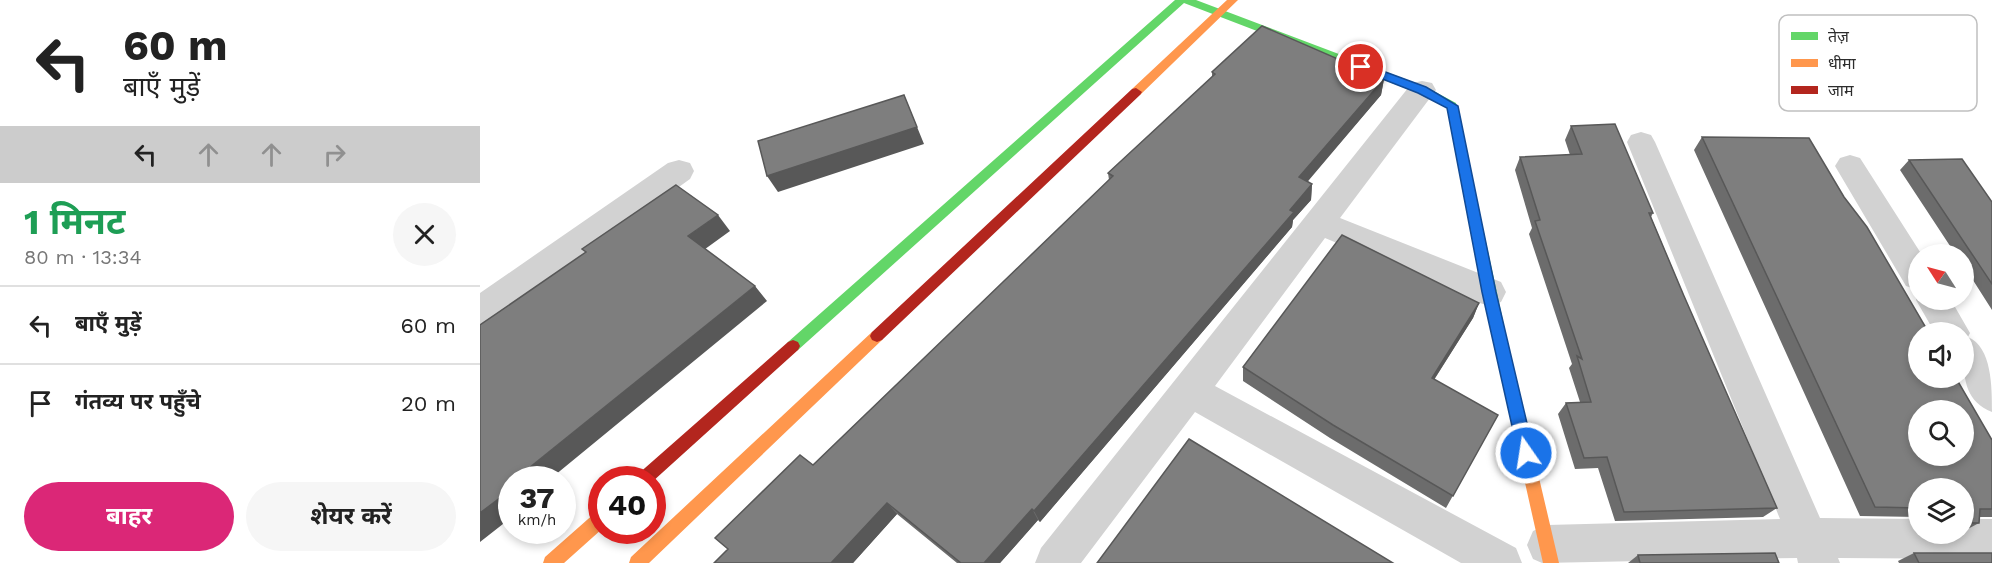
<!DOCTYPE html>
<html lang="hi">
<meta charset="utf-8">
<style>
body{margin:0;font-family:"Work Sans","Noto Sans Devanagari",sans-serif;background:#f6f6f6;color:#222;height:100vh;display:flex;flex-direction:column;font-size:22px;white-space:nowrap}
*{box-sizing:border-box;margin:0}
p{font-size:20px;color:#767676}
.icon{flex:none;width:33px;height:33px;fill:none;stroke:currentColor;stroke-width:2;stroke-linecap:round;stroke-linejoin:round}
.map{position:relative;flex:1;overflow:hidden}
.panel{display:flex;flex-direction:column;background:#fff;width:480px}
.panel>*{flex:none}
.top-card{background:#fff;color:#222;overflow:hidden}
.needle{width:39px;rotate:306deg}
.tools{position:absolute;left:1428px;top:244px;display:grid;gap:12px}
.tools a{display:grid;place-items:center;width:66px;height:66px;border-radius:50%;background:#fff;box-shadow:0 3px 9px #0003;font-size:30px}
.speed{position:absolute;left:18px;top:466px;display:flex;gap:12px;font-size:30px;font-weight:700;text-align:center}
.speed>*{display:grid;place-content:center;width:78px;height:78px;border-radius:50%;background:#fff;box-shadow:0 3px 9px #0003;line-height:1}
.speed small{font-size:15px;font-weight:400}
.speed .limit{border:9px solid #d22;background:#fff;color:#111}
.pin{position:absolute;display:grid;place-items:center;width:51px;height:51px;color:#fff;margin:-26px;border:3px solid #fff;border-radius:50%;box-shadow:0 2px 6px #0007}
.me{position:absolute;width:66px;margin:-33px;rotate:347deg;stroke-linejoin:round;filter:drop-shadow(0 0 4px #0008)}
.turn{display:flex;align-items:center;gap:21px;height:126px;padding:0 24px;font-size:27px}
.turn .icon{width:78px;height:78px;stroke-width:2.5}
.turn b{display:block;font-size:42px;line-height:51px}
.lanes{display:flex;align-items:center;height:57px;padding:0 24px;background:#0003;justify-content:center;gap:30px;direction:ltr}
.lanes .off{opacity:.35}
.round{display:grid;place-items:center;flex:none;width:63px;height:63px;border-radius:32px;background:#f6f6f6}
.head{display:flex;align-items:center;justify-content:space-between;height:102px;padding:0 24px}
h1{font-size:36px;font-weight:700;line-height:45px;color:#1e9e55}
.button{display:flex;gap:12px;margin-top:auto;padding:12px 24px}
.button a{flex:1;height:69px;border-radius:36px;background:#db2777;color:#fff;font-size:24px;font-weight:700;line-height:69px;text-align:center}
.button a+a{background:#f6f6f6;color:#222}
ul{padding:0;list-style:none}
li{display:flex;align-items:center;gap:18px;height:78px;padding:0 24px;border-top:2px solid #e0e0e0}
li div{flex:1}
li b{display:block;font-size:22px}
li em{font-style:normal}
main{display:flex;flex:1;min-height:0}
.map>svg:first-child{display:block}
</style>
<main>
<section class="panel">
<div class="top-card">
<div class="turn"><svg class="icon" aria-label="left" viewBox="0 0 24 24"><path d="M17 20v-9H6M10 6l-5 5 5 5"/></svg><div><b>60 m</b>बाएँ मुड़ें</div></div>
<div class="lanes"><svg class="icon" aria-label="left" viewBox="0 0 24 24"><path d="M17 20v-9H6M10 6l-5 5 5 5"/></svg><svg class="icon off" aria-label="ahead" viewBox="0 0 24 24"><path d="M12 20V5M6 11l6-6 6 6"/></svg><svg class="icon off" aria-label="ahead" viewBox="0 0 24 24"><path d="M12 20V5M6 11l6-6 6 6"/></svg><svg class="icon off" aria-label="right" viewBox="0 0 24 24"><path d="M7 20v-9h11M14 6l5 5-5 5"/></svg></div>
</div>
<div class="head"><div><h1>1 मिनट</h1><p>80 m · 13:34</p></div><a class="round"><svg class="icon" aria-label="close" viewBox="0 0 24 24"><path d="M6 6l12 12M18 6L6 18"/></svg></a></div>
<ul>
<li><svg class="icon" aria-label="left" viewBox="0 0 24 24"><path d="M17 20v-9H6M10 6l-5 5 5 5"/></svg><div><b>बाएँ मुड़ें</b></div><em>60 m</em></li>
<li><svg class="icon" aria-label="arrive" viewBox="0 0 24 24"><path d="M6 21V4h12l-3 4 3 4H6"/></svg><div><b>गंतव्य पर पहुँचे</b></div><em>20 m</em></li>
</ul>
<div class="button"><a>बाहर</a><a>शेयर करें</a></div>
</section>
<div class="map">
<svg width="1512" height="563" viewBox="0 0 1512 563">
<rect width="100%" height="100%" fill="#fff"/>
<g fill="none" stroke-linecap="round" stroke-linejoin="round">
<path fill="#d2d2d2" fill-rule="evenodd" d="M 942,81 L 952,83 L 956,90 L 860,218 L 1021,282 L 1026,292 L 1021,302 L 1009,306 L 997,302 L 845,238 L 735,386 L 1036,548 L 1042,563 L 981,563 L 715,412 L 601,563 L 555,563 L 561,548 L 932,83 Z
M 1161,132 L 1171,135 L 1175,142 L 1340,518 L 1438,519 L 1438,534 L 1484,534 L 1484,519 L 1512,519 L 1512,559 L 1358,558 L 1360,563 L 1318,563 L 1317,558 L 1062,563 L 1053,559 L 1047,545 L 1053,531 L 1067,525 L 1300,519 L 1147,142 L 1151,135 Z
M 1370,155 L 1380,158 L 1442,255 L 1438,255 L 1438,290 L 1426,286 L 1355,166 L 1360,158 Z
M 199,160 L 210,163 L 214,171 L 210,179 L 12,321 L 0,325 L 0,293 L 188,163 Z
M 1438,295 L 1438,300 L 1471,300 L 1490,333 L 1488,337 C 1512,347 1512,387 1512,412 C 1478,399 1484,364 1484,333 L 1455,333 L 1436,300 Z"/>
<path fill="#63d668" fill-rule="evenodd" d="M 695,0 L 716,0 L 946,87 L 976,103 L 1033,367 L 1031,371 L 1026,373 L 1021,371 L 1019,367 L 967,108 L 938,93 L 704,3 L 318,350 L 313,352 L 308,350 L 306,346 L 308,342 Z"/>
<path fill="#ff974d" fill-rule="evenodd" d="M 747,0 L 758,0 L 660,95 L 652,95 L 652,89 Z
M 397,330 L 402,332 L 404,336 L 402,340 L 169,563 L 149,563 L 151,557 L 392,332 Z
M 1026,361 L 1031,363 L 1033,367 L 1079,563 L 1063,563 L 1019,367 L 1021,363 Z
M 122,510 L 122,529 L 84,563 L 63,563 L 65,557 L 116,512 Z"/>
<path fill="#b3261e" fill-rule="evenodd" d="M 656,88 L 662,92 L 660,95 L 402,340 L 397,342 L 392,340 L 390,336 L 392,332 L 652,89 Z
M 313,340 L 318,342 L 320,346 L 318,350 L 172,482 L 172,480 L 155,480 L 157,475 L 308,342 Z"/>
</g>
<path fill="#6c6c6c" d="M 732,72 L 904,79 L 901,95 L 827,181 L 832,184 L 831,200 L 813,220 L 812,227 L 560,522 L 558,520 L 520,563 L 477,563 L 417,514 L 373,563 L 234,563 L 333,465 L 629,180 L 628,173 L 732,77 Z
M 1091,126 L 1173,213 L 1171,217 L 1204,296 L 1297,508 L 1283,517 L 1135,521 L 1118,468 L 1095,469 L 1078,414 L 1086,403 L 1100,402 L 1089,368 L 1092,364 L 1049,234 L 1052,228 L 1035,170 L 1040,157 L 1090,155 L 1085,140 Z
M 1222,137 L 1364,197 L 1512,440 L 1512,517 L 1500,517 L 1499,523 L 1484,531 L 1484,489 L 1438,489 L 1438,520 L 1438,517 L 1380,516 L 1214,150 Z
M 1429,160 L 1512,202 L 1512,310 L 1484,266 L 1484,255 L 1476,255 L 1420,170 Z
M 999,303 L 993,318 L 954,380 L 1018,415 L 966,508 L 850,438 L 763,381 L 763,367 Z
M 1434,553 L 1512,563 L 1419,563 L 1418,561 Z
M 1158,555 L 1160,563 L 1148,563 Z"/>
<path fill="#585858" d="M 904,79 L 901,95 L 818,193 L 819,177 Z
M 424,95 L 444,144 L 298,192 L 287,176 Z
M 832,184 L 831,200 L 813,220 L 812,227 L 560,522 L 554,511 Z
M 238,215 L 250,231 L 221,252 L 208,236 Z
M 275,286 L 287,301 L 69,480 L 34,480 Z
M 999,303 L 993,318 L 946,392 L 952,378 Z
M 32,482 L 32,517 L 0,542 L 0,513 L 25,487 Z
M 407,503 L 417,514 L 373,563 L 351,563 Z
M 552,509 L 558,520 L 520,563 L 504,563 Z"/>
<path fill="#7e7e7e" stroke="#585858" stroke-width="1.5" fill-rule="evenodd" d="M 782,26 L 904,79 L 819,177 L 832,184 L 810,210 L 814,212 L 554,511 L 552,509 L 504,563 L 481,563 L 407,503 L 351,563 L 234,563 L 248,549 L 235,538 L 320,455 L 333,465 L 633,176 L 628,173 L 735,74 L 732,72 Z
M 424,95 L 437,127 L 287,176 L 278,141 Z
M 1135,124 L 1173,213 L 1169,213 L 1204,296 L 1297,508 L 1144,512 L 1127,457 L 1104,458 L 1086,403 L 1111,402 L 1097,356 L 1102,359 L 1055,221 L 1060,220 L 1040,157 L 1102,154 L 1091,126 Z
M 1222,137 L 1329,138 L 1364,197 L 1387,227 L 1449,333 L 1438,333 L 1438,378 L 1476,378 L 1512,440 L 1512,509 L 1500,509 L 1499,523 L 1484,523 L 1484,489 L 1438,489 L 1438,508 L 1395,507 ZM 1438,411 L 1484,411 L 1484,456 L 1438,456 Z
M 1482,159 L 1512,202 L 1512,284 L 1429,160 Z
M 196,185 L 238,215 L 208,236 L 275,286 L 34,480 L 32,480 L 32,482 L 25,487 L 29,491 L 0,513 L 0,325 L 106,252 L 102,249 Z
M 862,235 L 999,303 L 952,378 L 1018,415 L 973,496 L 853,425 L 763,367 Z
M 709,439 L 913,563 L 617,563 Z
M 1295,553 L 1299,563 L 1160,563 L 1158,555 Z
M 1434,553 L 1512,553 L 1512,563 L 1439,563 Z"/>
<path fill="#1a73e8" stroke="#114b97" stroke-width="1.5" d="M 881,63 L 946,87 L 978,106 L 1016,292 L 1054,453 L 1051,458 L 1046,460 L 1040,458 L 1038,453 L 1002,292 L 967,108 L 938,93 L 877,69 L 877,64 Z"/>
<rect x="1299" y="15" width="198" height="96" rx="9" fill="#fff" stroke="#c0c0c0" stroke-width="1.5"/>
<rect x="1311" y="32" width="27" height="8" fill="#63d668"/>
<rect x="1311" y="59" width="27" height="8" fill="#ff974d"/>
<rect x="1311" y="86" width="27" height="8" fill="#b3261e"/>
<g font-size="16" fill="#2d2d2d">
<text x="1348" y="42">तेज़</text>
<text x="1348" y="69">धीमा</text>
<text x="1348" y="96">जाम</text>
</g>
</svg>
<div class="tools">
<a><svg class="needle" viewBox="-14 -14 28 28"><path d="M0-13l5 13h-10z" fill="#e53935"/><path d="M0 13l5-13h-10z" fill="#767676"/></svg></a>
<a><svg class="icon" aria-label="sound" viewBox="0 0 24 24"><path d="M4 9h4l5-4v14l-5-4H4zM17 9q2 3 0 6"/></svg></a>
<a><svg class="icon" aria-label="search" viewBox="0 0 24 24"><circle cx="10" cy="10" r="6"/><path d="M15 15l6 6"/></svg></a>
<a><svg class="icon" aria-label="layers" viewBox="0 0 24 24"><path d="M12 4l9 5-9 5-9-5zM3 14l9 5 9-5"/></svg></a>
</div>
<div class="speed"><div>37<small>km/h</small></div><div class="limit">40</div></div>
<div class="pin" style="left:881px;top:67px;background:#d93025"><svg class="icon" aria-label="arrive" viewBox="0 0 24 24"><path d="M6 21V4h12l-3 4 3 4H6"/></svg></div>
<svg class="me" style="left:1046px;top:453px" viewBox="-20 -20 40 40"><circle r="17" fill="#1a73e8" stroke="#fff" stroke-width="3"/><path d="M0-11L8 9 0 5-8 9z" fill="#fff"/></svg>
</div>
</main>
